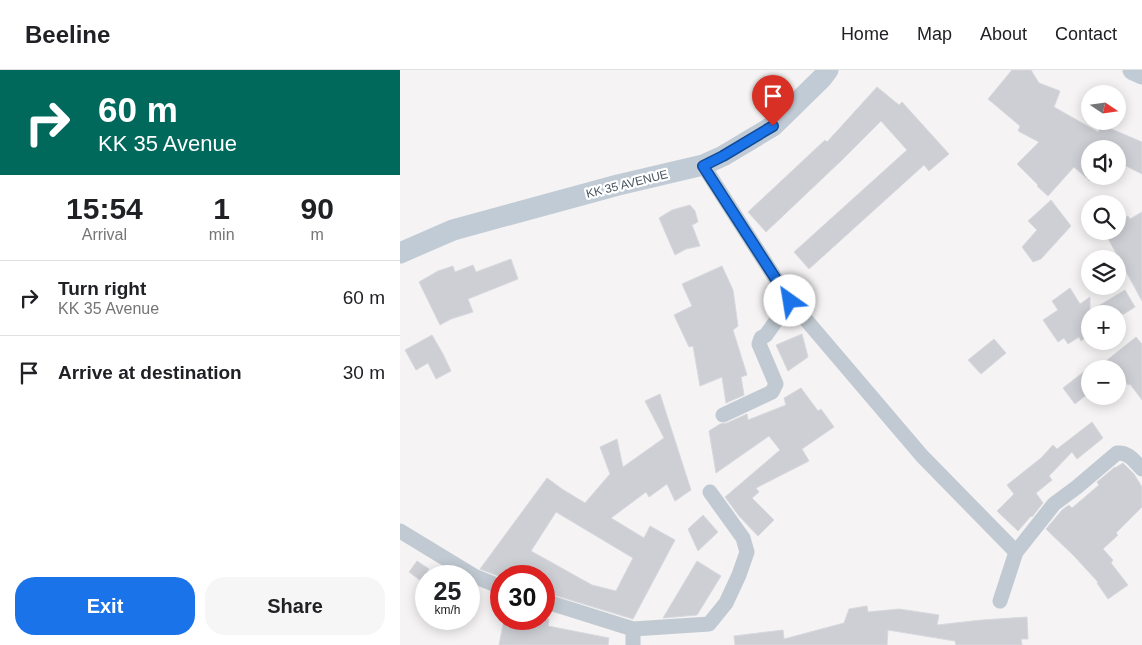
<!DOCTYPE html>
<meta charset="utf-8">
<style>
body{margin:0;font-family:Helvetica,sans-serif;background:#f6f6f6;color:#202124;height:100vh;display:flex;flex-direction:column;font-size:19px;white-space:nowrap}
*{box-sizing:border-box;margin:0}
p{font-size:16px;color:#757577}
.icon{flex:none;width:28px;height:28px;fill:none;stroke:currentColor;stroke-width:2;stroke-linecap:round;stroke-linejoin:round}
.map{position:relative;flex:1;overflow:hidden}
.details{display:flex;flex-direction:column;background:#fff;width:400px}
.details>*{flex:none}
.top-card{background:#00695c;color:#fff;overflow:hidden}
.needle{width:32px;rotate:103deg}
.controls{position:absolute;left:681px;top:15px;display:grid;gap:10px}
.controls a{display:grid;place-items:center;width:45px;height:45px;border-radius:50%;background:#fff;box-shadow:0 2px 12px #0003;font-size:25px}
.speed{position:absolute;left:15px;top:495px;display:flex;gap:10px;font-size:25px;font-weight:700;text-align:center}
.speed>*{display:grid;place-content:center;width:65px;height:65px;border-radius:50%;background:#fff;box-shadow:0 2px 12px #0003;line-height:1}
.speed small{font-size:12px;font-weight:400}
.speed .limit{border:8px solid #d22;background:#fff;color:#111}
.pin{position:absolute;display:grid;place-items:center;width:42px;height:42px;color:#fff;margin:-51px -21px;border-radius:50% 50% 50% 0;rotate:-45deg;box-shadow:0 0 5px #0007}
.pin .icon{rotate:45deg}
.me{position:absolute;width:55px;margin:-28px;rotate:328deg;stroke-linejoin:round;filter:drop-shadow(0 0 4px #0008)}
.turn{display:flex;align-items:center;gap:18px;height:105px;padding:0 15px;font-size:22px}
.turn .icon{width:65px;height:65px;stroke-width:2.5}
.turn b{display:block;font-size:35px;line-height:42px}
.eta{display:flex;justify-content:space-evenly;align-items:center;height:85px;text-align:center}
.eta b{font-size:30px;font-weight:700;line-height:35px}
.button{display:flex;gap:10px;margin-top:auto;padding:10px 15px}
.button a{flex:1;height:58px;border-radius:20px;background:#1a73e8;color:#fff;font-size:20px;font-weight:700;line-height:58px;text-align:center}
.button a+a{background:#f6f6f6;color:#202124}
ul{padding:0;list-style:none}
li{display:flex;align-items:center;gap:15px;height:75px;padding:0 15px;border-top:1px solid #e0e0e0}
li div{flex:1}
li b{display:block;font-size:19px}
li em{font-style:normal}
header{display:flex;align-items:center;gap:30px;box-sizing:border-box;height:70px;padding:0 25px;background:#fff;border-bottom:1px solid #e0e0e0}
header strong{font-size:24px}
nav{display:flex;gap:28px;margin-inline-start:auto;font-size:18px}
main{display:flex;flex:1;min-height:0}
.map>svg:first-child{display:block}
</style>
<header>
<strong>Beeline</strong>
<nav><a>Home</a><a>Map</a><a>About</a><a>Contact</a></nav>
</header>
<main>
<section class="details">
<div class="top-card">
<div class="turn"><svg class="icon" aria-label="right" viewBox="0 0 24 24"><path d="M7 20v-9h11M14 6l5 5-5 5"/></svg><div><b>60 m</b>KK 35 Avenue</div></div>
</div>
<div class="eta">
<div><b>15:54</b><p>Arrival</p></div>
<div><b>1</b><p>min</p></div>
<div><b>90</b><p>m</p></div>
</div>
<ul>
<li><svg class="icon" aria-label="right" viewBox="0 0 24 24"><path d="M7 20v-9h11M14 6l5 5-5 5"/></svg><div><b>Turn right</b><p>KK 35 Avenue</p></div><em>60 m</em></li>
<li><svg class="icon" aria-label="arrive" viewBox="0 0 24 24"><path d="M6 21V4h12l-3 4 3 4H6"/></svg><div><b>Arrive at destination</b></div><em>30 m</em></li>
</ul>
<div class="button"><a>Exit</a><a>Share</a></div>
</section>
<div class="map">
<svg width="742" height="575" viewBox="0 0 742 575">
<rect width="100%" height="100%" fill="#f5f3f3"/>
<path fill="#cdcfd5" stroke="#d7d9de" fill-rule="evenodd" d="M 612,0 L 631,0 L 639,13 L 660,21 L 654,37 L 698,62 L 702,55 L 742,72 L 742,104 L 718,92 L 718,79 L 690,79 L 690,111 L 674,97 L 648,126 L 637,116 L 638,115 L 617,94 L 639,72 L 618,61 L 620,56 L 588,29 Z
M 477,17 L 499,35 L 502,32 L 549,84 L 529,101 L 524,95 L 409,199 L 394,182 L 507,80 L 481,51 L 443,89 L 366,162 L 348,142 L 425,70 L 427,72 Z
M 651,130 L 671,156 L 641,189 L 633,192 L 622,177 L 637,160 L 628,151 Z
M 290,135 L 295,141 L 298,152 L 292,155 L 300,176 L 286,179 L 275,185 L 259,148 L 272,140 Z
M 742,142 L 742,231 L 704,161 L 718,161 L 718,152 L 728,146 L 730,149 Z
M 111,189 L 118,209 L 68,229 L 73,242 L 51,249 L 40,255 L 19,212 L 38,201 L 53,196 L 55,202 L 73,195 L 76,202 Z
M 322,196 L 333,220 L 338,256 L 333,260 L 347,305 L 341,307 L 344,325 L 326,333 L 322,307 L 300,316 L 293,276 L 289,277 L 274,245 L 292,236 L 282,214 Z
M 670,218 L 680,234 L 690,227 L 690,241 L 725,220 L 735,237 L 724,244 L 690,244 L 690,264 L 681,271 L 679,267 L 668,274 L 664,268 L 658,272 L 643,250 L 658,240 L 652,231 Z
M 402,264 L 408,287 L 388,301 L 376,275 Z
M 32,265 L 43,284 L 51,301 L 36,309 L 28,293 L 16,300 L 5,280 Z
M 736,267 L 742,274 L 742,330 L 730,314 L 728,315 L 718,301 L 718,299 L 696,299 Z
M 594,269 L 606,283 L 581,304 L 568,290 Z
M 690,297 L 690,322 L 675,334 L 663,318 Z
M 401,318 L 418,341 L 421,339 L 434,357 L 402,379 L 409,391 L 356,418 L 359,422 L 352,428 L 374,450 L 358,466 L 339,446 L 325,427 L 380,380 L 369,366 L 316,403 L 309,361 L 320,354 L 327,353 L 347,344 L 348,350 L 386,335 L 384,328 Z
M 260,324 L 291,420 L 275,431 L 267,414 L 249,427 L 246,422 L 211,448 L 244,468 L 250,456 L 275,470 L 233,549 L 144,522 L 144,506 L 101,507 L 80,499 L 147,408 L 162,419 L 185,433 L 210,404 L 200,377 L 217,369 L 223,397 L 264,368 L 245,331 ZM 156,442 L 233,488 L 216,521 L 192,515 L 131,481 Z
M 692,352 L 703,368 L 677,389 L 672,382 L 649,406 L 652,410 L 636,423 L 643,433 L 632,447 L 631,446 L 618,461 L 597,441 L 614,424 L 607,415 L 641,388 L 653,375 L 657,379 Z
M 723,393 L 734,404 L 742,417 L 742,437 L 716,463 L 718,465 L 703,479 L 713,490 L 711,493 L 728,515 L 708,529 L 697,513 L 698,512 L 674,486 L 646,459 L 662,440 L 669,435 L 672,438 L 699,415 L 697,412 L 715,397 L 715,398 Z
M 303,445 L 318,462 L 298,481 L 288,459 Z
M 17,491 L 29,499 L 21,511 L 9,502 Z
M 297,491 L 321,506 L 297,545 L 263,548 Z
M 467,536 L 468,542 L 499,539 L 539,545 L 537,555 L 582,550 L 627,547 L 628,569 L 621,569 L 622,575 L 556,575 L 555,571 L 488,560 L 487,575 L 335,575 L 334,566 L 383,560 L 384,569 L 444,553 L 449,539 Z
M 104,549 L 149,549 L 148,556 L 209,568 L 208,575 L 99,575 Z"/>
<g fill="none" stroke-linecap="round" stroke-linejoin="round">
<path stroke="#c1cad2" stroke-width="15" d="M 303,95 L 390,231 L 366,265 L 361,268 L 359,274 L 376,314 L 372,322 L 323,345
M 390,231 L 522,386 L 616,482
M 0,461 L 74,506 L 101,517
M 144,531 L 233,559 L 309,554 L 326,533 L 339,505 L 347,482 L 343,468 L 310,422
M 600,531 L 616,482 L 654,434 L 677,417 L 717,383 C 729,382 734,391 742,399
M 233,559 L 233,575"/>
<path stroke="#c1cbd6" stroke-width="21" d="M 733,0 L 742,4
M 0,183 L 53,160 L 218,115 L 303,95 L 323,86 L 373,56 L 422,8 L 428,0"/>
</g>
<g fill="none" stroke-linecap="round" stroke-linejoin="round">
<g stroke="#114b97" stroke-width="12">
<path id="route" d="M 373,56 L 323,86 L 303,96 L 390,231"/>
</g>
<use href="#route" stroke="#1a73e8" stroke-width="9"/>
</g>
<g text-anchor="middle" stroke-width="4.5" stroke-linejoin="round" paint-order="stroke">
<g font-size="12" fill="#4a5661" stroke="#fff">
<text transform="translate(227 114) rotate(-14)" y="4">KK 35 AVENUE</text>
</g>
</g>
</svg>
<div class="controls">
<a><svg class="needle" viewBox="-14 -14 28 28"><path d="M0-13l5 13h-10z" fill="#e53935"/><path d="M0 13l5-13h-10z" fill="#757577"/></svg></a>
<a><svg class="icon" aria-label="sound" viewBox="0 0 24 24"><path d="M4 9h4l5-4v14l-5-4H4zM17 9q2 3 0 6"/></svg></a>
<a><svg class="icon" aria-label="search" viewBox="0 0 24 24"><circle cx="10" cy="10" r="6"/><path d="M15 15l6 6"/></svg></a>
<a><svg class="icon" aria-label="layers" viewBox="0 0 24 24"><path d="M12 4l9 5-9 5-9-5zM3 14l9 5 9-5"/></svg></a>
<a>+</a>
<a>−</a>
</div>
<div class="speed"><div>25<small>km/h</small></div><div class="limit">30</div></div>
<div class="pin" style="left:373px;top:56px;background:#d93025"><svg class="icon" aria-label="arrive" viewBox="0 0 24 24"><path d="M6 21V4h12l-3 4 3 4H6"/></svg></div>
<svg class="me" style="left:390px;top:231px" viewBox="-20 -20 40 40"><circle r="19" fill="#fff"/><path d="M0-13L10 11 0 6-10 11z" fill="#1a73e8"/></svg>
</div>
</main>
